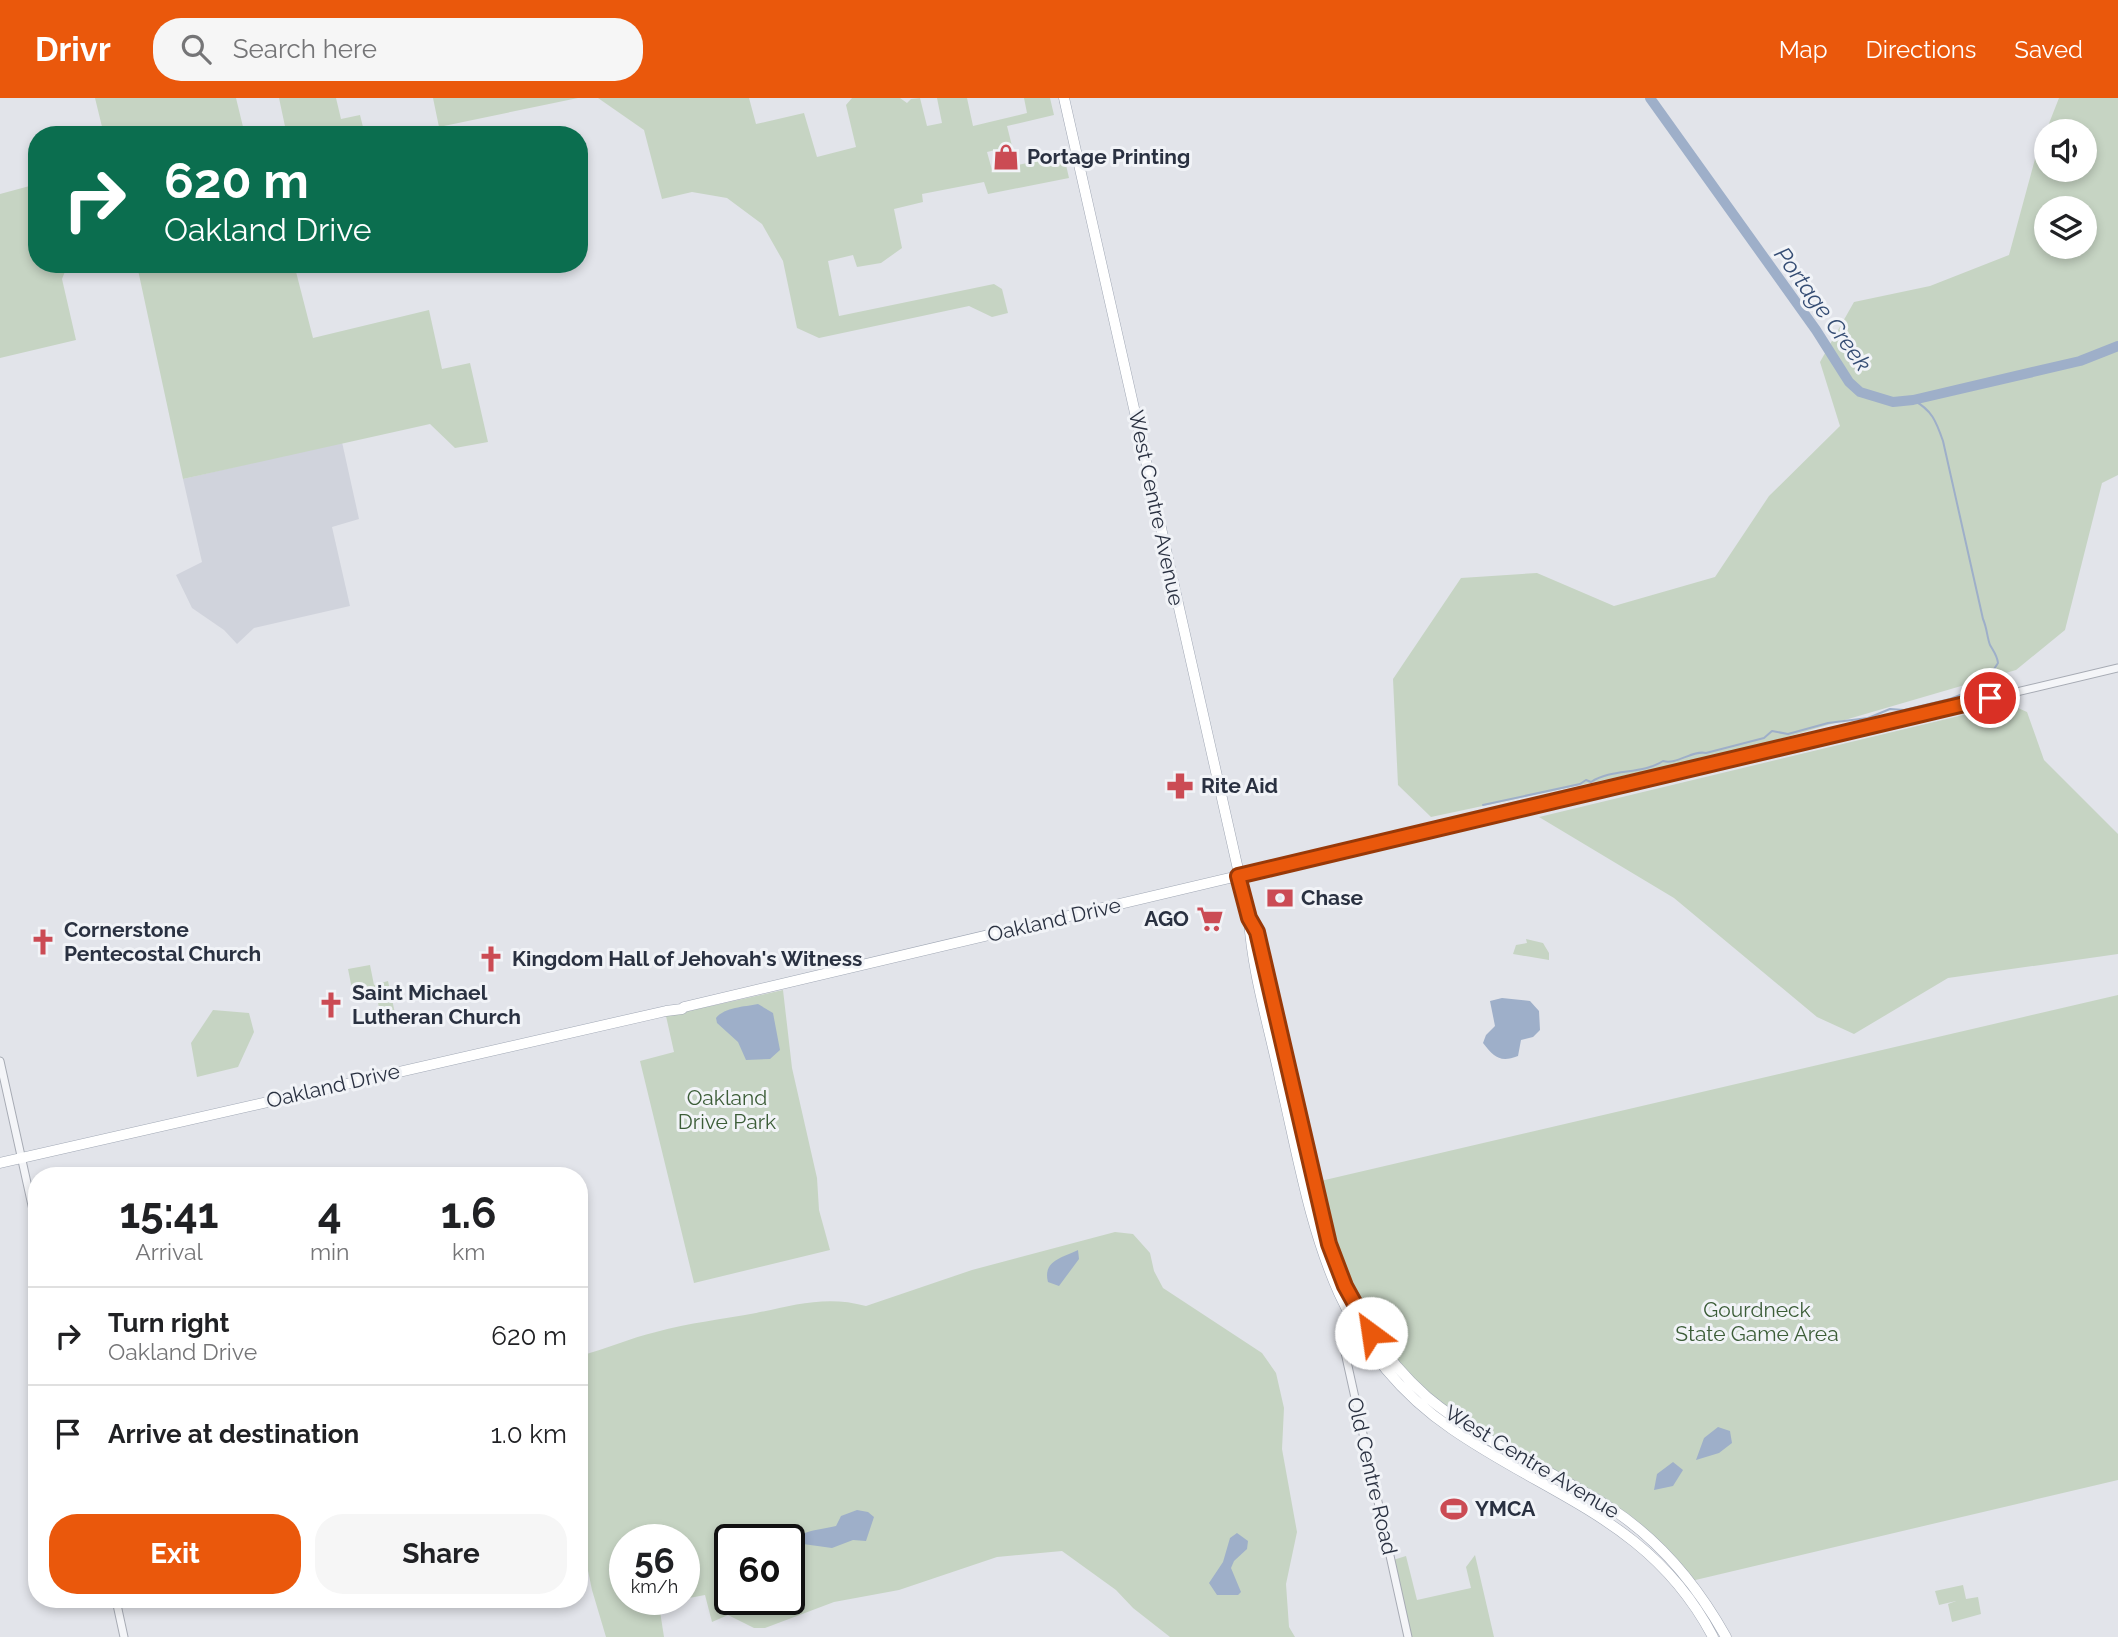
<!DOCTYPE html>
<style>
body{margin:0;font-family:Raleway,sans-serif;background:#f6f6f6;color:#202124;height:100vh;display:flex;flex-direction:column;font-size:26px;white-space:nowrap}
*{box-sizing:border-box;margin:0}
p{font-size:23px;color:#757577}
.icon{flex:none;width:38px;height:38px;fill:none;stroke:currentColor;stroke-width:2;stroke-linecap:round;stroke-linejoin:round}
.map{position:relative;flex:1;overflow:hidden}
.details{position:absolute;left:28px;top:1069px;width:560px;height:441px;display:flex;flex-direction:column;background:#fff;border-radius:28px;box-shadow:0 4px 10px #0003}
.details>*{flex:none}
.guide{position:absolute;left:28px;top:28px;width:560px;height:147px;border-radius:28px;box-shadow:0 4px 10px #0003;background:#0b6e4f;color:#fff;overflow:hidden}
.buttons{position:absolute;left:2034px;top:21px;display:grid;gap:14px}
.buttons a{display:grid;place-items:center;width:63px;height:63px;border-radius:50%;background:#fff;box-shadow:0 4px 10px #0003;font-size:35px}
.speed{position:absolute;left:609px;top:1426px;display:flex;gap:14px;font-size:35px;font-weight:700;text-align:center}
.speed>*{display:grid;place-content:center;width:91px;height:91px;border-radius:50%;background:#fff;box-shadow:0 4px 10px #0003;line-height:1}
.speed small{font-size:18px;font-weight:400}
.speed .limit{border:4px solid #111;border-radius:10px;background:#fff;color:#111}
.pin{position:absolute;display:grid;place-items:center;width:60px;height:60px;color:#fff;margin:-30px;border:4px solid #fff;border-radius:50%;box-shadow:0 2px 7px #0007}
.me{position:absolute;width:77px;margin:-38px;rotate:329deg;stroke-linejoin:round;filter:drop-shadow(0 0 5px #0008)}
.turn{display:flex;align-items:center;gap:24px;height:147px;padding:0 21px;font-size:32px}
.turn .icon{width:91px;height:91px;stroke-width:2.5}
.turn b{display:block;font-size:49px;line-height:60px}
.eta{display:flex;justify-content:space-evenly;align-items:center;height:119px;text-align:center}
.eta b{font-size:42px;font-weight:700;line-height:49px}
.primary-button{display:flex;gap:14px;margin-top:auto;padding:14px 21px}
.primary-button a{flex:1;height:80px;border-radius:28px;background:#ea580c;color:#fff;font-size:28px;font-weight:700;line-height:80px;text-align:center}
.primary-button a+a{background:#f6f6f6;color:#202124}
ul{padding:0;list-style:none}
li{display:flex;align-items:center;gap:21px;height:98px;padding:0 21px;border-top:2px solid #e0e0e0}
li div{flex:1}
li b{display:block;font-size:26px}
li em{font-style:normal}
header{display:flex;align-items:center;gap:42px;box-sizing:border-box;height:98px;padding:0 35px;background:#ea580c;color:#fff}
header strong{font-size:33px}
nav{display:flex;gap:38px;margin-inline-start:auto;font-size:24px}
.search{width:490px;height:63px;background:#f6f6f6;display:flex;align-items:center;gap:18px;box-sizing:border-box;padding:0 24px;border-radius:28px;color:#757577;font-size:26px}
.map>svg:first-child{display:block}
</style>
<header>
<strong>Drivr</strong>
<div class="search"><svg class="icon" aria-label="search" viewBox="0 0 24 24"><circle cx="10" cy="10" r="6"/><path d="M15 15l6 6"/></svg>Search here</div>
<nav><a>Map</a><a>Directions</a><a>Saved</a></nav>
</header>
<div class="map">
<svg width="2118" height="1539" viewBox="0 0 2118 1539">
<rect width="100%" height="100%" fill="#e2e4ea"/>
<path fill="#d0d3dc" d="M 342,344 L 359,421 L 332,429 L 350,508 L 254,530 L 237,546 L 224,532 L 192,510 L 176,477 L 202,464 L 183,381 Z"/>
<path fill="#c6d4c3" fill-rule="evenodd" d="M 95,0 L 236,0 L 245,37 L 104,37 Z
M 279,0 L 336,0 L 341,21 L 360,17 L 365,37 L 275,37 L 286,33 Z
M 433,0 L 578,0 L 439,29 Z
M 598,0 L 749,0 L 756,26 L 804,15 L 817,59 L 856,49 L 846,7 L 852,0 L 900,0 L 907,5 L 911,1 L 920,0 L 927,28 L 942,25 L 937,0 L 967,0 L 973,28 L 1027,15 L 1024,0 L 1050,0 L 1054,17 L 1007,28 L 1012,48 L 987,54 L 992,72 L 1064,58 L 1069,80 L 988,96 L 984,84 L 922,96 L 923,104 L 894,111 L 902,150 L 881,165 L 857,169 L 853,157 L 828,163 L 839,218 L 994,186 L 1002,191 L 1008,215 L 992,219 L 969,208 L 819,240 L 797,230 L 783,163 L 762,126 L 727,100 L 692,94 L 662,101 L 644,32 Z
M 2059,0 L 2118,0 L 2118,377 L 2102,385 L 2065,532 L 2016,572 L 1739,653 L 1431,719 L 1398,687 L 1393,581 L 1461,480 L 1537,475 L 1614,508 L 1715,479 L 1769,398 L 1840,328 L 1820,264 L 1854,204 L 1930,188 L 2009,157 L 2035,61 L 2046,34 L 2046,72 L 2084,72 L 2084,33 L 2046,33 ZM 2046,110 L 2084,110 L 2084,149 L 2046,149 Z
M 37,86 L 37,166 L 68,166 L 62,181 L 76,242 L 0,260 L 0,96 Z
M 129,166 L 294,166 L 313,240 L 429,212 L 442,271 L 470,265 L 488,344 L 455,350 L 430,326 L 183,381 L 138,172 Z
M 2009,606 L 2027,614 L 2044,662 L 2118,736 L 2118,856 L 1948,880 L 1854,936 L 1817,919 L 1674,800 L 1539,719 Z
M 1526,841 L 1543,845 L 1549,855 L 1549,862 L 1513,856 L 1516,847 L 1527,845 Z
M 370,867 L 374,887 L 388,883 L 396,920 L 382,923 L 375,891 L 353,896 L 348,871 Z
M 783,892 L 792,970 L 817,1080 L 819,1112 L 830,1152 L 694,1185 L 640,963 L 674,954 L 666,918 Z
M 2118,897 L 2118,1382 L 1687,1484 L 1633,1428 L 1448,1318 L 1403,1279 L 1340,1184 L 1320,1129 L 1312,1085 Z
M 213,912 L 249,915 L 254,934 L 238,969 L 197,979 L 191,945 Z
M 1115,1134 L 1133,1136 L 1150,1155 L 1154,1173 L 1163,1190 L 1262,1255 L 1276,1275 L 1284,1310 L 1282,1351 L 1297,1434 L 1286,1486 L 1289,1529 L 1295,1539 L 1170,1539 L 1133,1510 L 1116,1492 L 1062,1453 L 997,1459 L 899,1492 L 834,1504 L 765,1530 L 754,1530 L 728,1517 L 712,1524 L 705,1497 L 684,1501 L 684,1442 L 625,1442 L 625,1502 L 683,1502 L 659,1507 L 664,1539 L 606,1539 L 592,1492 L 579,1429 L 579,1258 C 606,1251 630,1240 656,1234 C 689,1225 723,1221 756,1215 C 794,1207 827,1197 866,1208 L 972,1172 ZM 730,1442 L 789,1442 L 789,1502 L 730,1502 Z
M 1475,1457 L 1494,1539 L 1411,1539 L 1393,1462 L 1406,1458 L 1417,1502 L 1471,1490 L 1466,1469 Z
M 1963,1487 L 1966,1501 L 1978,1499 L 1981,1516 L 1952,1524 L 1948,1506 L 1956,1503 L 1939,1507 L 1935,1493 Z"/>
<path fill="#9eafc9" d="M 1502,900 L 1530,903 L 1539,913 L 1540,932 L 1533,939 L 1521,942 L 1518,958 C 1500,965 1494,959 1483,945 L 1486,937 L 1495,928 L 1490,903 Z
M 758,906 L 773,915 L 780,952 L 770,961 L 746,962 L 738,944 L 717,925 L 716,920 C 725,909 744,909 758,906 Z
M 1078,1152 L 1079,1161 L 1059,1188 L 1048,1184 C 1042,1162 1065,1159 1078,1152 Z
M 1718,1329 L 1730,1333 L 1732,1345 L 1719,1355 L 1696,1362 L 1704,1340 Z
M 1673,1364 L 1683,1372 L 1673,1388 L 1654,1392 L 1657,1376 Z
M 857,1412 L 868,1414 L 874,1419 L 866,1443 L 853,1442 L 832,1450 L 803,1446 L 789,1457 C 789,1431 818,1433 836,1428 L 841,1418 Z
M 1237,1435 L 1248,1443 L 1247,1451 L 1234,1463 L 1231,1470 L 1241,1494 L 1238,1497 L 1217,1497 L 1209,1485 L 1223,1464 L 1230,1440 Z"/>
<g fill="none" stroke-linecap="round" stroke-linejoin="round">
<path stroke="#9eafc9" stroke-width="2" d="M 1483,707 L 1580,686 L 1586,682 L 1591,684 C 1612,670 1642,677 1663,663 C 1677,667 1692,652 1706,655 L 1764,640 L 1772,633 L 1788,636 L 1828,625 L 1868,620 L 1890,611 L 1904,612 L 1950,601 L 1983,588 L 1998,565 C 1997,557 1994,554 1990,547 C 1987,539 1987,530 1983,521 L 1943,343 C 1936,323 1932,312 1913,302"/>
<path stroke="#9eafc9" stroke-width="10" d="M 1650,0 L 1816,232 L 1849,284 L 1860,294 L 1893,304 L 1913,302 L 2080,263 L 2118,248"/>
<g stroke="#a7abb4" stroke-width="9">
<path id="minor" d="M 1238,778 L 2118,570
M 0,963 L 37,1130
M 1360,1228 L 1347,1240 L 1344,1250 L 1408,1539
M 116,1502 L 124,1539"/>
</g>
<g stroke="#a1a8b5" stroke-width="11">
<path id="major" d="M 1064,0 L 1249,820 C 1252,874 1269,928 1280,981 C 1312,1119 1326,1245 1452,1331 C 1552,1400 1652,1423 1713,1539
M 1251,823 L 1257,834 L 1330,1149 C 1351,1206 1380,1258 1427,1299 C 1482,1345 1550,1371 1609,1409 C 1660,1442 1697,1487 1726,1539
M 0,1065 L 666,913 L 682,911 L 684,909 L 1238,778"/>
</g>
<use href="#minor" stroke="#f4f5f8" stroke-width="7"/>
<use href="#major" stroke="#fff" stroke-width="10"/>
</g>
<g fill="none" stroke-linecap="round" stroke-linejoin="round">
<g stroke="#983908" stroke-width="18">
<path id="route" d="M 1371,1235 L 1345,1188 L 1329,1146 L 1257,834 L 1249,820 L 1238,778 L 1990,600"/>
</g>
<use href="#route" stroke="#ea580c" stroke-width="12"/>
</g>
<defs>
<g id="shop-bare" transform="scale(2.1)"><path d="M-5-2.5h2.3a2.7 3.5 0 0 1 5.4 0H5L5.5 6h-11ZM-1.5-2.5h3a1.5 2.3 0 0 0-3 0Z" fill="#cb4b54" stroke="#f1f3f7" stroke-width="2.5" paint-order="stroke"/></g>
<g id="pharmacy-bare" transform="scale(2.1)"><path d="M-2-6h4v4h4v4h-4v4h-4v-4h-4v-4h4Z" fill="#cb4b54" stroke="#f1f3f7" stroke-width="2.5" paint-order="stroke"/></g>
<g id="bank-bare" transform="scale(2.1)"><path d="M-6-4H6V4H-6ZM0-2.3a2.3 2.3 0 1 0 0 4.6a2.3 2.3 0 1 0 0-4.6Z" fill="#cb4b54" stroke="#f1f3f7" stroke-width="2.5" paint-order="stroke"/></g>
<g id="supermarket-bare" transform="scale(2.1)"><path d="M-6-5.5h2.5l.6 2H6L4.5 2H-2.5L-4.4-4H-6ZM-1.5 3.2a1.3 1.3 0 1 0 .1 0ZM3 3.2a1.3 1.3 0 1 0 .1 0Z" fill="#cb4b54" stroke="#f1f3f7" stroke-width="2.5" paint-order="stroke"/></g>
<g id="church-bare" transform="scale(2.1)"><path d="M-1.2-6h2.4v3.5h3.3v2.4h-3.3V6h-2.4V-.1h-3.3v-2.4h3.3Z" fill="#cb4b54" stroke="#f1f3f7" stroke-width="2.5" paint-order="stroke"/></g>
<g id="stadium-bare" transform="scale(2.1)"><path d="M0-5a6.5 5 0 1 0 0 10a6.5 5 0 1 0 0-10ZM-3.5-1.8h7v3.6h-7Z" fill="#cb4b54" stroke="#f1f3f7" stroke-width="2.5" paint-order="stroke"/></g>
</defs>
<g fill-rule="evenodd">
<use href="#shop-bare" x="1006" y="59"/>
<use href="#pharmacy-bare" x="1180" y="688"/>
<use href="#bank-bare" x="1280" y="800"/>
<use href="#supermarket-bare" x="1210" y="821"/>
<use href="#church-bare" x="43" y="844"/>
<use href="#church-bare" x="491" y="861"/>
<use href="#church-bare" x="331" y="907"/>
<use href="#stadium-bare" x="1454" y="1411"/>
</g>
<g text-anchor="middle" stroke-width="6" stroke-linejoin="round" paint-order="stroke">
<g font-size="21" font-weight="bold" fill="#2a3141" stroke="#f1f3f7" text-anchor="start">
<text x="1027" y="66">Portage Printing</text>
<text x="1201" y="695">Rite Aid</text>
<text x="1301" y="807">Chase</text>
<text x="1189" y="828" text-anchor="end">AGO</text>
<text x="64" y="839">Cornerstone<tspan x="64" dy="24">Pentecostal Church</tspan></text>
<text x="512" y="868">Kingdom Hall of Jehovah's Witness</text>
<text x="352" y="902">Saint Michael<tspan x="352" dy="24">Lutheran Church</tspan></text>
<text x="1475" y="1418">YMCA</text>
</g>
<g font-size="21" fill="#2a3141" stroke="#f1f3f7">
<text transform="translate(1156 410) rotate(78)" y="7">West Centre Avenue</text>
<text transform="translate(1054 822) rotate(-13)" y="7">Oakland Drive</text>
<text transform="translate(333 988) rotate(-13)" y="7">Oakland Drive</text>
<text transform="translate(1532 1364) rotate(31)" y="7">West Centre Avenue</text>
<text transform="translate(1372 1378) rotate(77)" y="7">Old Centre Road</text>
</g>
<g font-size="21" fill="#3c5d38" stroke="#f1f3f7">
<text x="727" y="1007">Oakland<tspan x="727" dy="24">Drive Park</tspan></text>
<text x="1757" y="1219">Gourdneck<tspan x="1757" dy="24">State Game Area</tspan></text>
</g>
<g font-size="23" font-style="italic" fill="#354d74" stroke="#f1f3f7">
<text transform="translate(1823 211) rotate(54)" y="8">Portage Creek</text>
</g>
</g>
</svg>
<div class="buttons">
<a><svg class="icon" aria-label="sound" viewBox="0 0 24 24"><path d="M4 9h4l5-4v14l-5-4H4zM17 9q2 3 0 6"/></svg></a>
<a><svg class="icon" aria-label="layers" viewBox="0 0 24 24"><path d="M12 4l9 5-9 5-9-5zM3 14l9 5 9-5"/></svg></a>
</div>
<div class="speed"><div>56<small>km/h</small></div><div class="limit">60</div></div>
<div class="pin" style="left:1990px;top:600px;background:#d93025"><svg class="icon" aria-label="arrive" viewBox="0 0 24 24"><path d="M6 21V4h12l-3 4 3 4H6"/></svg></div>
<svg class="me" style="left:1371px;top:1235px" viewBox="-20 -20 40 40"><circle r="19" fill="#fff"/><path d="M0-13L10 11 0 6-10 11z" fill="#ea580c"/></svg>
<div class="guide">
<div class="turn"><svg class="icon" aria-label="right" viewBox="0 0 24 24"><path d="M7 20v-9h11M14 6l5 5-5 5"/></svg><div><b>620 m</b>Oakland Drive</div></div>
</div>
<section class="details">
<div class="eta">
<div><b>15:41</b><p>Arrival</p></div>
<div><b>4</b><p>min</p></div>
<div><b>1.6</b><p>km</p></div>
</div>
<ul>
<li><svg class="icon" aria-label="right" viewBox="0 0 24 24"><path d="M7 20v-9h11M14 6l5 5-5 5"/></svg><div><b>Turn right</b><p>Oakland Drive</p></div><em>620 m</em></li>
<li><svg class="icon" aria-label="arrive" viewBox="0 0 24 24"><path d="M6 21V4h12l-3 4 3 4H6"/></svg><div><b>Arrive at destination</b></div><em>1.0 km</em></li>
</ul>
<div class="primary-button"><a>Exit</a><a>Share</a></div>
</section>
</div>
